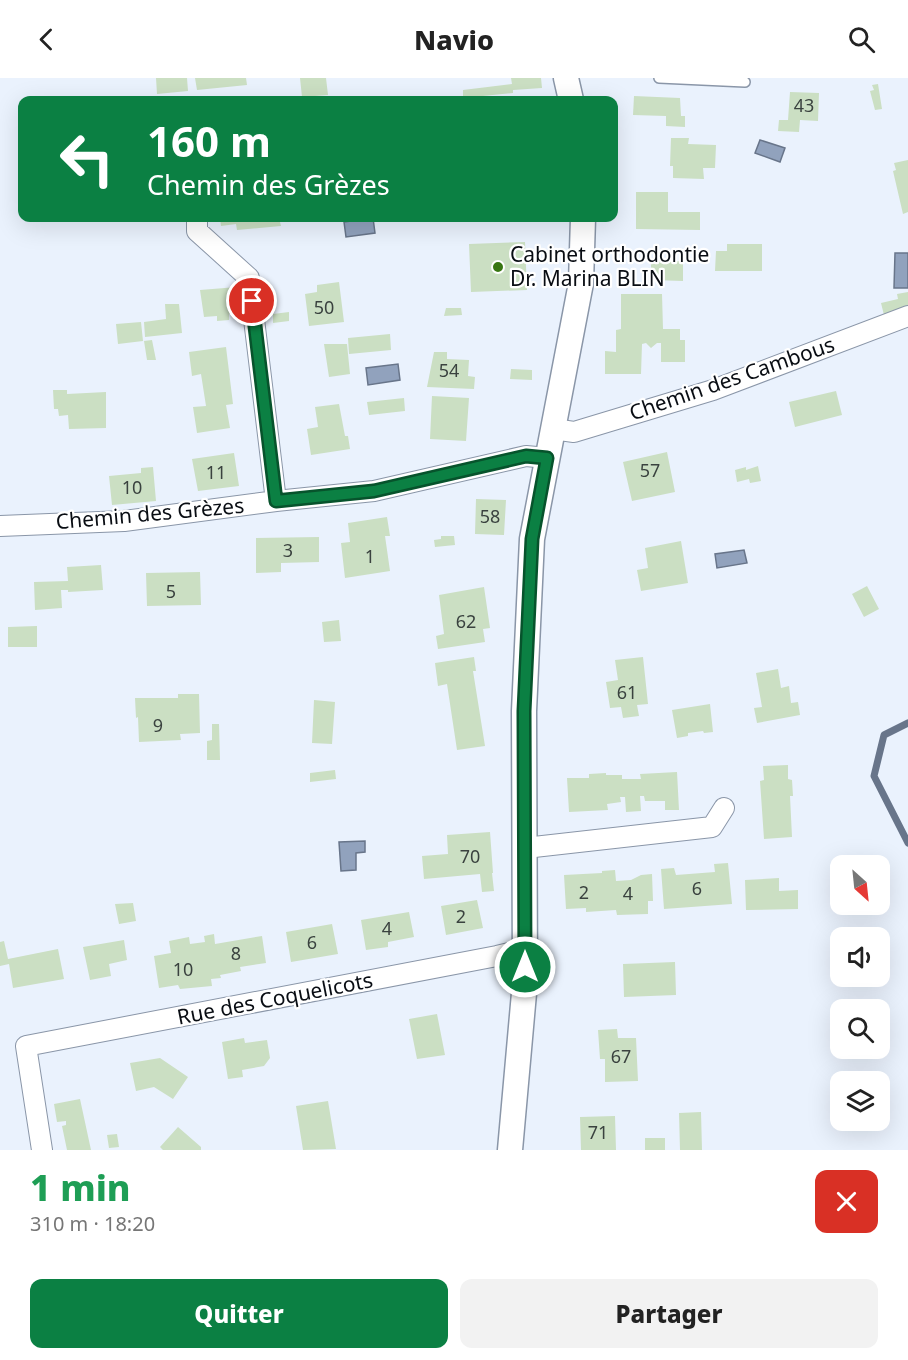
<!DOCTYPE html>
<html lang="fr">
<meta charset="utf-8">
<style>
body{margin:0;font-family:"Noto Sans",sans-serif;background:#f2f2f2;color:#222;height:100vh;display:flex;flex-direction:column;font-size:22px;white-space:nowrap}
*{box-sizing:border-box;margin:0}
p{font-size:20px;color:#767676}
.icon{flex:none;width:33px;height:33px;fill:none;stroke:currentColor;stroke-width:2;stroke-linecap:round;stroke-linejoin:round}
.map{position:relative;height:1072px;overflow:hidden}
.drawer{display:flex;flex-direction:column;background:#fff;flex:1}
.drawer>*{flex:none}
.banner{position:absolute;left:18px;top:18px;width:600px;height:126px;border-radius:12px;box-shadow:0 6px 24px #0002;background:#0b8043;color:#fff;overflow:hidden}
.needle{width:39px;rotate:153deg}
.controls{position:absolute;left:830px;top:777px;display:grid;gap:12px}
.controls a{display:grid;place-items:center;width:60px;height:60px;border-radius:12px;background:#fff;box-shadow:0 6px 24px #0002;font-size:30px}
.pin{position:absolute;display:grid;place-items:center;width:51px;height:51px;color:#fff;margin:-26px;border:3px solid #fff;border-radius:50%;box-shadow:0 2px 6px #0007}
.me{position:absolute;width:66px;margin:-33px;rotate:0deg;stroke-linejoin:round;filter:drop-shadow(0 0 4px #0008)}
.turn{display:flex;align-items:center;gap:21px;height:126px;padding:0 30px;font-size:27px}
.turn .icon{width:78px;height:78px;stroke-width:2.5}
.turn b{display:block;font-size:42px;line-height:51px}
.round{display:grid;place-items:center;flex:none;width:63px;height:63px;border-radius:12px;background:#f2f2f2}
.head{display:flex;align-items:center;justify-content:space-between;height:102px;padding:0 30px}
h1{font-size:36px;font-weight:800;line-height:45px;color:#1e9e55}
.cta{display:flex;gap:12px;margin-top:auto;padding:12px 30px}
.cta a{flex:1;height:69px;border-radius:12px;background:#0b8043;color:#fff;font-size:24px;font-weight:800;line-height:69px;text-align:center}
.cta a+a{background:#f2f2f2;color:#222}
header{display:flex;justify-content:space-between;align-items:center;height:78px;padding:0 30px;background:#fff;font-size:27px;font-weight:800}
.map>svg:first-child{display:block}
</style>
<header><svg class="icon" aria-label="back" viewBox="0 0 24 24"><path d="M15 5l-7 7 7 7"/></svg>Navio<svg class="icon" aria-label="search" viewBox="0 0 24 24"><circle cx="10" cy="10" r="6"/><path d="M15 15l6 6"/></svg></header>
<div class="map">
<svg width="908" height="1072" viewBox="0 0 908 1072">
<rect width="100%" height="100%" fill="#eaf2fd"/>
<path fill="#91a2bd" stroke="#68758a" stroke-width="1.5" d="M 760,62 L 785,70 L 780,84 L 755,75 Z
M 373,140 L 375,155 L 346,159 L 344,144 Z
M 895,175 L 908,175 L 908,210 L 894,210 Z
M 398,286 L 400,302 L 368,307 L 366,290 Z
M 744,472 L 747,485 L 717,490 L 715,476 Z
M 365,763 L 365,774 L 356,775 L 356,792 L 341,793 L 339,764 Z"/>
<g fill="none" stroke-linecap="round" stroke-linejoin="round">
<path stroke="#68758a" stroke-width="7" d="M 908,645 L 884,657 L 874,698 L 908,765"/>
</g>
<path fill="#cbdfc3" d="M 156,0 L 187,0 L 188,13 L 157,16 Z
M 195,0 L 246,0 L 247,7 L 197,12 Z
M 300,0 L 326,0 L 328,17 L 302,19 Z
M 511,0 L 541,0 L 542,10 L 513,12 L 513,15 L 463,20 L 463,12 L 512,6 Z
M 878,6 L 882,31 L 875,32 L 870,13 L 874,12 L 872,7 Z
M 790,14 L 819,15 L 818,43 L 800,42 L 799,54 L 778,53 L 779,42 L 788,42 Z
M 634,18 L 680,20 L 681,38 L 685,38 L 685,49 L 666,48 L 666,38 L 633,37 Z
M 671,60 L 689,60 L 688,66 L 716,67 L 715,90 L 703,90 L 704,101 L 673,100 L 673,88 L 670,88 Z
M 908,82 L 908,134 L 903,136 L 893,93 L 896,92 L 894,85 Z
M 636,114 L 668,114 L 668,134 L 700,134 L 700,152 L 636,151 Z
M 220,140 L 279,140 L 281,148 L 237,152 L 236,146 L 221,148 Z
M 525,164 L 527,212 L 471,214 L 469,166 Z
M 727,166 L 762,166 L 762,193 L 715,193 L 716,173 L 727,173 Z
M 651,183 L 683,183 L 683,203 L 651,202 Z
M 339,204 L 344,244 L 309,248 L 305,216 L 317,214 L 317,207 Z
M 237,209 L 240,235 L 229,236 L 229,242 L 217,243 L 217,238 L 204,239 L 200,212 Z
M 908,214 L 908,232 L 884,237 L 881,225 L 898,221 L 897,216 Z
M 621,216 L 662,216 L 663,251 L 680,251 L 680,262 L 685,262 L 685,284 L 661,284 L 661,265 L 657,265 L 651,270 L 646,265 L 642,266 L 641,296 L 605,296 L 605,273 L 616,274 L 616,252 L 621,251 Z
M 165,226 L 179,226 L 182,255 L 145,259 L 144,244 L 166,241 Z
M 446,230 L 461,230 L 462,237 L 444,238 Z
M 289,234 L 289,243 L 273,245 L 273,236 Z
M 141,244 L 143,263 L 118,266 L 116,246 Z
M 390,256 L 391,272 L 349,276 L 348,260 Z
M 152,262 L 156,282 L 147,282 L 144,263 Z
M 324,266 L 347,266 L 350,296 L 329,299 Z
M 226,269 L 233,326 L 226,327 L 230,350 L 197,355 L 193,329 L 206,328 L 201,296 L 192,298 L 189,274 Z
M 434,274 L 447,274 L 447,281 L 469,282 L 468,298 L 475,299 L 474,311 L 427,309 Z
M 511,291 L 532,292 L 532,302 L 510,301 Z
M 53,312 L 67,312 L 67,316 L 106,314 L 106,350 L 69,351 L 68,337 L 59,338 L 58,331 L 54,331 Z
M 836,313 L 842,337 L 795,349 L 789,324 Z
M 432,318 L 469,320 L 466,363 L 430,361 Z
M 404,320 L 405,333 L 369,337 L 367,324 Z
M 339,326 L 345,358 L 348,358 L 350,371 L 311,377 L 307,351 L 318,349 L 315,329 Z
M 667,374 L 675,414 L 632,423 L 623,384 Z
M 234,375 L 239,408 L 198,413 L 192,381 Z
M 758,388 L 761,403 L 750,405 L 749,401 L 737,404 L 735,392 L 746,389 L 746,392 Z
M 153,389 L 156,423 L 112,427 L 109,398 L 141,395 L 141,390 Z
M 476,421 L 506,422 L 504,457 L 475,456 Z
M 387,439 L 390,458 L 385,458 L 390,493 L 345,500 L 341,465 L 350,464 L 348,445 Z
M 441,458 L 454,458 L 455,467 L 435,469 L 434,462 L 441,461 Z
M 319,459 L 319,484 L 281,485 L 281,494 L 256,495 L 256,460 Z
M 681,463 L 688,505 L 641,513 L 637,492 L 648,490 L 645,470 Z
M 101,487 L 103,512 L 68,514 L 68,512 L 61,512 L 62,530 L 35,532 L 34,504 L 68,503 L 67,489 Z
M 200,494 L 201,527 L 147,528 L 146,495 Z
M 867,508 L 879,531 L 864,539 L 852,516 Z
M 484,509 L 490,550 L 483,551 L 485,564 L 438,571 L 436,558 L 444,556 L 439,517 Z
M 339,542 L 341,563 L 324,564 L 322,544 Z
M 37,548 L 37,569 L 8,569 L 8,549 Z
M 474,579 L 476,593 L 473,593 L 485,668 L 457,672 L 447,606 L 438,608 L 435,585 Z
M 643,579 L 648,626 L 637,627 L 639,638 L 623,640 L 621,629 L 610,630 L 606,604 L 618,602 L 615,582 Z
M 778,591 L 781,610 L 789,608 L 791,625 L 798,624 L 800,637 L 757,645 L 754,630 L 762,629 L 756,595 Z
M 178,616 L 199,616 L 200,655 L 180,656 L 181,662 L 139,664 L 138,639 L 136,640 L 135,620 L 178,620 Z
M 314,622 L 335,624 L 332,666 L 312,665 Z
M 710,626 L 713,654 L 704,655 L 703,653 L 688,655 L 688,658 L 677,660 L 672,632 Z
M 212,646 L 219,646 L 220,682 L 207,682 L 207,663 L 212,662 Z
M 788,687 L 788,701 L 792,702 L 793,718 L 790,718 L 792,759 L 764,761 L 760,703 L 764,702 L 763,688 Z
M 335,692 L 336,701 L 310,704 L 310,695 Z
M 677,694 L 679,732 L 665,732 L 665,723 L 645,723 L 644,718 L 640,718 L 641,733 L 626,734 L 625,719 L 620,719 L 621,724 L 607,726 L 608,732 L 569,734 L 567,700 L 589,700 L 589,696 L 606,695 L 606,697 L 622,697 L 622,701 L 641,701 L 640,696 Z
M 490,754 L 493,795 L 492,795 L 494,813 L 482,814 L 480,796 L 424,801 L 422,778 L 448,776 L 447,757 Z
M 728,785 L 732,826 L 664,831 L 661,791 L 674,790 L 676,797 L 715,794 L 714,786 Z
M 615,792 L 616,803 L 631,802 L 641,797 L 652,796 L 653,823 L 648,823 L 648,836 L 617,837 L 616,832 L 586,834 L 586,830 L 566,831 L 564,797 L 602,795 L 602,793 Z
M 779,800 L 779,813 L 798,812 L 798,831 L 746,832 L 745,802 Z
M 477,822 L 483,850 L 446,857 L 441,828 Z
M 133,825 L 136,843 L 119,846 L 115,826 Z
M 409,834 L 414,859 L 388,864 L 388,869 L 366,872 L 361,842 Z
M 332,846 L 338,876 L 291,884 L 286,854 Z
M 214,856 L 215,866 L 262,858 L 266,885 L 240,889 L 241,893 L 220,897 L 221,900 L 211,901 L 212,908 L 180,911 L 178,907 L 159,910 L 154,878 L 171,875 L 169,863 L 189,859 L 190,866 L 205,864 L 204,858 Z
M 124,862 L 127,882 L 109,886 L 111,898 L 90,902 L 83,869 Z
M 4,863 L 8,881 L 58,871 L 64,901 L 13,910 L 9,886 L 0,888 L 0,864 Z
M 675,884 L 676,917 L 624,919 L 623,886 Z
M 437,936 L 445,977 L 417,981 L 409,941 Z
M 617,951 L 618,960 L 636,960 L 638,1003 L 605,1004 L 605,981 L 600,981 L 598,952 Z
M 244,960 L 245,965 L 267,962 L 270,980 L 264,988 L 242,992 L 243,999 L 228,1001 L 222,964 Z
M 160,980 L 188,999 L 173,1021 L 154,1009 L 136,1013 L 130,985 Z
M 80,1021 L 91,1072 L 67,1072 L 62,1048 L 66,1047 L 66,1043 L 57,1044 L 54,1026 Z
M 328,1023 L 336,1071 L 303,1072 L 296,1028 Z
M 701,1034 L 702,1072 L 680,1072 L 679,1035 Z
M 615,1038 L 616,1072 L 581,1072 L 580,1039 Z
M 178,1049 L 201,1069 L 201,1072 L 163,1072 L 160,1069 Z
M 117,1056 L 119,1069 L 109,1070 L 107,1057 Z
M 645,1060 L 665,1060 L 665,1072 L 645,1072 Z"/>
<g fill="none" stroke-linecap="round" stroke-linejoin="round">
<g stroke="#8a96a8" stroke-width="12">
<path id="service" d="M 659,0 L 745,4"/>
</g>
<g stroke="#8a96a8" stroke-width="22">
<path id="minor" d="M 197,140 L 197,153 L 249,200 L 276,423
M 553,351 L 574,354 L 713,312 L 908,238
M 0,448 L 124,443 L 276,423 L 374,413 L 526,378 L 547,380
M 525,770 L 712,749 L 724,730
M 42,1072 L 26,968 L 497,878 L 513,874 L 525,874"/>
</g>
<g stroke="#8a96a8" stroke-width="27">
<path id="tertiary" d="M 566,0 L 571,22
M 510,1072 L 525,904 L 524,633 L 532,461 L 581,205 L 583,140"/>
</g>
<use href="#service" stroke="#fff" stroke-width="9"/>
<use href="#minor" stroke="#fff" stroke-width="20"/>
<use href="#tertiary" stroke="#fff" stroke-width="24"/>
</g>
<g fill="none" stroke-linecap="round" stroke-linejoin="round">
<g stroke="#07532c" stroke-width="15">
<path id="route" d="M 252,223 L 276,423 L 374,413 L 526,378 L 547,380 L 532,461 L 524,633 L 525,889"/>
</g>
<use href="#route" stroke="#0b8043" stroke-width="10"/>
</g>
<circle fill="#387612" stroke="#fff" stroke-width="2" cx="498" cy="189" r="6"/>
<g text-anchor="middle" stroke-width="4.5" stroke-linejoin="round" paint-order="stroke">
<g font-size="18" fill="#3a423f">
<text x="804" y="34">43</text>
<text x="324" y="236">50</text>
<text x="449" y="299">54</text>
<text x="650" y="399">57</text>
<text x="216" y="401">11</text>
<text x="132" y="416">10</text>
<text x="490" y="445">58</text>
<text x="288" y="479">3</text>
<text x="370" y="485">1</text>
<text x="171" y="520">5</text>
<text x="466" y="550">62</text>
<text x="627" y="621">61</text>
<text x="158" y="654">9</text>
<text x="470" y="785">70</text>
<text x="697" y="817">6</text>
<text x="584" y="821">2</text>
<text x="628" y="822">4</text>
<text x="461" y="845">2</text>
<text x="387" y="857">4</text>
<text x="312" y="871">6</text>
<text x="236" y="882">8</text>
<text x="183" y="898">10</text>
<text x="621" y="985">67</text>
<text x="598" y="1061">71</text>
</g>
<g font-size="21" fill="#090d13" stroke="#fff" text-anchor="start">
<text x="510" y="184">Cabinet orthodontie<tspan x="510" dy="24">Dr. Marina BLIN</tspan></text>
</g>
<g font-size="21" fill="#090d13" stroke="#fff">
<text transform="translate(732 301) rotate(-19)" y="7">Chemin des Cambous</text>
<text transform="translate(150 436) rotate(-5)" y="7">Chemin des Grèzes</text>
<text transform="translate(275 921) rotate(-11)" y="7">Rue des Coquelicots</text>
</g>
</g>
</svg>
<div class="controls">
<a><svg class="needle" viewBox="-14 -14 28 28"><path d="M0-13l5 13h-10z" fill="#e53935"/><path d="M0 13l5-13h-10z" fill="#767676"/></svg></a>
<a><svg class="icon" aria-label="sound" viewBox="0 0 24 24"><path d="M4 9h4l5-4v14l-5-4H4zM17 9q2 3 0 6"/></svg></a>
<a><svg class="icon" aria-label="search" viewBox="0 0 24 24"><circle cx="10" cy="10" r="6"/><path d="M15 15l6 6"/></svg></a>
<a><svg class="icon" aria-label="layers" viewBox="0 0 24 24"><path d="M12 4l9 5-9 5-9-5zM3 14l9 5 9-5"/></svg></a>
</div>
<div class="pin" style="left:252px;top:223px;background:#d93025"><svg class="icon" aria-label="arrive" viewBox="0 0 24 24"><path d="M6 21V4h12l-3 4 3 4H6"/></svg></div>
<svg class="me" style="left:525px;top:889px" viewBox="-20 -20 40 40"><circle r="17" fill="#0b8043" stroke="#fff" stroke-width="3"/><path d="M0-11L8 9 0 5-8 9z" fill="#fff"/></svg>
<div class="banner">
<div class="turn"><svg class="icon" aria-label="left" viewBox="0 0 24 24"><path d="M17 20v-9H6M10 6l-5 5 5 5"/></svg><div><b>160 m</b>Chemin des Grèzes</div></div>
</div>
</div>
<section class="drawer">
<div class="head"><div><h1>1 min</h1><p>310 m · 18:20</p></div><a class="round" style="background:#d93025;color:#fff"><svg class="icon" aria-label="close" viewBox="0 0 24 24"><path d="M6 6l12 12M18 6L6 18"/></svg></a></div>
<div class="cta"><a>Quitter</a><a>Partager</a></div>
</section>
